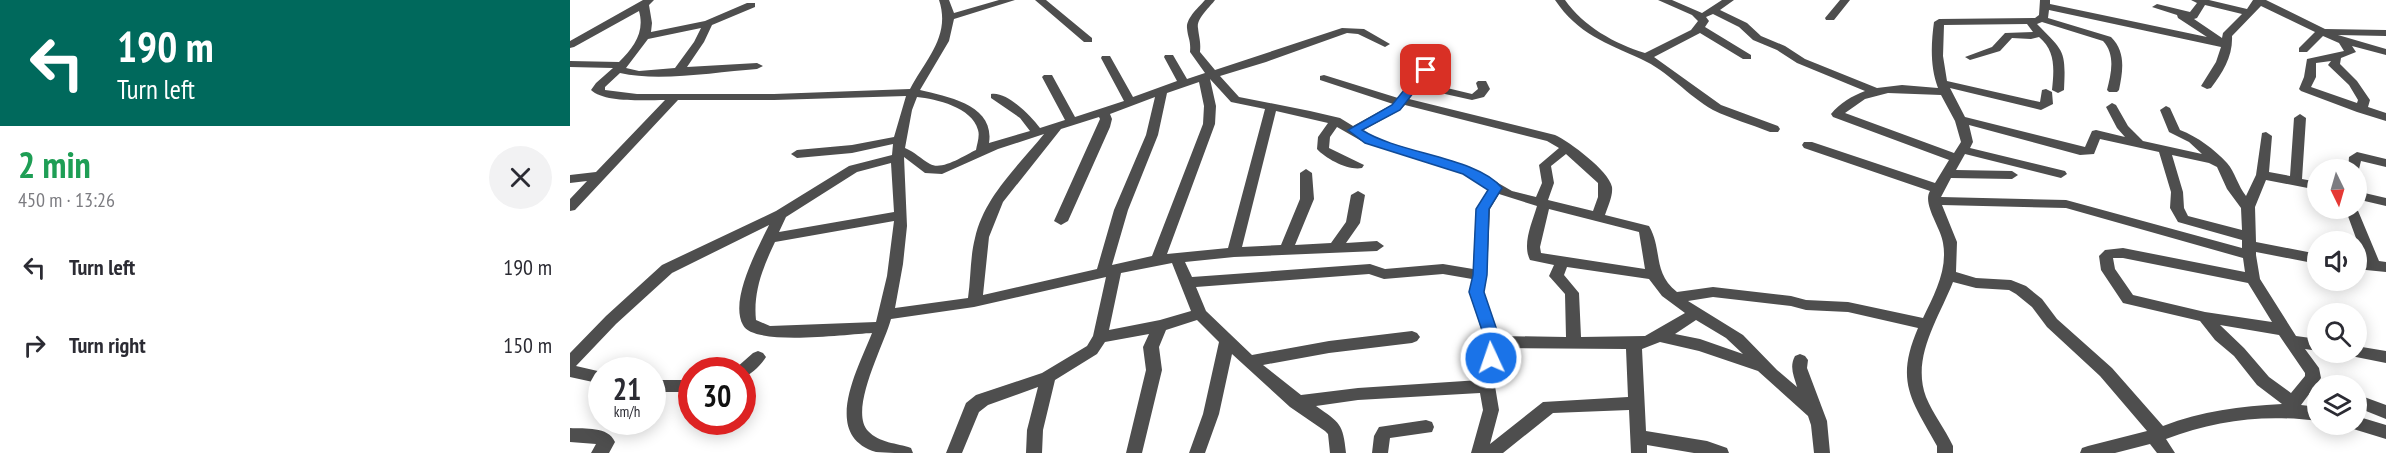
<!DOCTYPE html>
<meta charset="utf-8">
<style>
body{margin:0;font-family:"PT Sans Narrow",sans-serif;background:#f2f2f3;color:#2b2b33;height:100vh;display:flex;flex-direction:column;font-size:22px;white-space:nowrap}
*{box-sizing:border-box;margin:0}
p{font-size:20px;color:#7c7c81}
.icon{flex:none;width:33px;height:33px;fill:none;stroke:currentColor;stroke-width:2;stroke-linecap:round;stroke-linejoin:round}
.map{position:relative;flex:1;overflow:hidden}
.panel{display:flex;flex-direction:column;background:#fff;width:570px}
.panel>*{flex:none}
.top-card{background:#00695c;color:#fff;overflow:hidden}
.needle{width:39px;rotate:175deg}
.fabs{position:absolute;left:1737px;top:159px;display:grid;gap:12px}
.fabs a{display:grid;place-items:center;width:60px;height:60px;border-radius:50%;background:#fff;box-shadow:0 3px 15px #0003;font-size:30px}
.speed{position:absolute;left:18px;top:357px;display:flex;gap:12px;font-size:30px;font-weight:700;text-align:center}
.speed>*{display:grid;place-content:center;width:78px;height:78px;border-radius:50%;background:#fff;box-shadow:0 3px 15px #0003;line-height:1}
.speed small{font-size:15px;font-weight:400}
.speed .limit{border:9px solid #d22;background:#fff;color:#111}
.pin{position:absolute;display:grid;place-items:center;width:51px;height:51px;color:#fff;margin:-26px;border-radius:12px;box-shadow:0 3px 9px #0006}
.me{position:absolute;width:66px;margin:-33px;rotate:357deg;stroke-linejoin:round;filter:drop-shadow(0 0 4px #0008)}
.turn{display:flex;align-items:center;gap:21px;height:126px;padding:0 18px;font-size:27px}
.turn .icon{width:78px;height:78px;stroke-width:2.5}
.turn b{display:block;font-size:42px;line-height:51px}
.round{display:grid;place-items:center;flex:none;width:63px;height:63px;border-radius:32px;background:#f2f2f3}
.headline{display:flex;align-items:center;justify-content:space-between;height:102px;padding:0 18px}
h1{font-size:36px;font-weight:700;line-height:45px;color:#1e9e55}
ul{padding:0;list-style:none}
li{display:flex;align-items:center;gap:18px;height:78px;padding:0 18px}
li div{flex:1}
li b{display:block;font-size:22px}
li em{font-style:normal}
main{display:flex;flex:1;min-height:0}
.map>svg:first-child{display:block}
</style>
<main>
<section class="panel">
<div class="top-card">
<div class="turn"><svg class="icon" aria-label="left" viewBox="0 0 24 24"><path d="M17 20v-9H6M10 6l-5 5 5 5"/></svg><div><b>190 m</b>Turn left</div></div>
</div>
<div class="headline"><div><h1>2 min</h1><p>450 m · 13:26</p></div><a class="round"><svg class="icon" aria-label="close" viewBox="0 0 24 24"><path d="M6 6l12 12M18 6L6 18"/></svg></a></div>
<ul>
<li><svg class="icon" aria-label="left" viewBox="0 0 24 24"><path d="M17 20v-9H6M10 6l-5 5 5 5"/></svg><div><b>Turn left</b></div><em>190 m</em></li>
<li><svg class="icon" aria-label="right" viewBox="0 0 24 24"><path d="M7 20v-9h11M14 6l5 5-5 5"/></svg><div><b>Turn right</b></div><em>150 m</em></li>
</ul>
</section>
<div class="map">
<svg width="1816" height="453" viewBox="0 0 1816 453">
<rect width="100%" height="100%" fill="#fff"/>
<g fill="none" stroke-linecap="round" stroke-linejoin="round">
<path fill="#4e4e4e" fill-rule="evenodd" d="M 73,0 L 84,0 L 79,5 L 82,23 L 81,32 L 135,21 L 177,3 L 185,3 L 185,7 L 142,25 L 134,42 L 117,67 L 187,63 L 193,66 L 187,69 C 146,72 89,82 50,73 L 35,87 L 35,90 L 67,94 L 204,94 L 340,89 C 356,59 381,36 369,0 L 379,0 L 384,13 L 429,0 L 445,0 L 384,19 L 379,41 L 350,90 C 379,97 425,105 419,143 L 460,131 L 450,118 L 421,98 L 421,94 C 437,91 461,116 470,128 L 495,120 L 472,77 L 474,75 L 482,75 L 505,117 L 554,101 L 531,58 L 532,56 L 540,56 L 563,97 L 607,81 L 594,57 L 595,55 L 603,55 L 617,79 L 635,73 L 620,52 C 621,40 618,39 617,28 C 616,18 629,7 635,0 L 645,0 C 640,7 626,19 628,28 C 629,38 631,41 630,52 L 645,70 L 772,28 L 794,29 L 820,44 L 815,47 L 788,34 L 777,33 L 696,62 L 650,76 L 669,97 L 740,111 L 770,118 L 783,126 L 823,104 L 750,80 L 750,76 L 754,75 L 828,98 L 852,68 L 856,67 L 862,70 L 852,82 L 902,94 L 908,89 L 906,83 L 908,81 L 916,81 L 920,89 L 914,97 L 902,100 L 848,88 L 839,99 L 985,135 C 1000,142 1039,171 1042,187 C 1043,196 1038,206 1035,215 L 1079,226 C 1093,250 1082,272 1107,292 L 1143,287 L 1221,296 L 1236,300 L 1278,302 L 1353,318 C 1364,295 1378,270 1373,243 C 1371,228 1352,204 1360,191 L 1234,148 L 1232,145 L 1234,142 L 1242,142 L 1365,183 L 1379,160 L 1263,117 L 1261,114 C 1270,103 1282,96 1295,91 L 1227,63 L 1207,50 L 1183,40 L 1169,27 L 1143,14 L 1136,17 L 1139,21 L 1135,27 L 1181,55 L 1181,59 L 1173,59 L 1130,33 L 1084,57 L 1151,105 L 1208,126 L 1210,129 L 1208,132 L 1200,132 C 1181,124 1161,119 1143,110 C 1118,96 1098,71 1071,59 C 1036,43 1008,34 985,0 L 995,0 C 1013,26 1045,44 1075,53 L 1121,30 L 1128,21 L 1122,15 L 1088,0 L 1102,0 L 1132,13 L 1152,0 L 1164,0 L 1150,10 L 1177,23 L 1191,36 L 1215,46 L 1235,59 L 1307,88 L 1332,85 L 1368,88 C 1360,67 1361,44 1364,22 L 1369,19 L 1465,18 L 1469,15 L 1470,0 L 1480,0 L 1480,4 L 1637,37 L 1608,18 L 1607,15 L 1582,7 L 1587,4 L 1620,12 L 1627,3 L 1621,0 L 1639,0 L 1677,9 L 1683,0 L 1696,0 L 1755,29 L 1816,30 L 1816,36 L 1768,35 L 1816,49 L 1816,55 L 1782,46 L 1786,52 L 1771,58 L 1770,64 L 1787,81 L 1800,100 L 1798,107 L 1816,113 L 1816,121 L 1787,112 L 1731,91 L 1729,89 L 1734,77 L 1737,59 L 1774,51 L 1769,43 L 1753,36 L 1737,52 L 1729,52 L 1729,48 L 1745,32 L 1691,6 L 1662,36 C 1663,56 1653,72 1641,88 L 1637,89 L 1631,86 L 1646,62 L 1651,47 L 1479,10 L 1478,18 L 1541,37 C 1556,52 1553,70 1549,90 L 1547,92 L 1539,92 L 1537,90 C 1541,74 1546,55 1533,41 L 1472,22 L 1467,24 C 1494,52 1496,49 1494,90 L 1488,93 L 1482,90 C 1484,70 1486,51 1469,37 L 1461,39 L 1442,38 L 1430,51 L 1400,60 L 1395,57 L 1422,47 L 1435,33 L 1463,32 L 1457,24 L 1374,25 L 1373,56 L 1377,81 L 1470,102 L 1472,90 L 1476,89 L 1482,92 L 1483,104 L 1471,110 L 1380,88 L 1395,117 L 1515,147 L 1522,131 L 1526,130 L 1555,137 L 1547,128 L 1536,107 L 1542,103 L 1546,105 L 1558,126 L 1573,141 L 1632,154 L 1619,142 L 1599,132 L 1590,110 L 1596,106 L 1600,108 L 1610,130 C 1628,137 1644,149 1657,163 C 1665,172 1668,186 1676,196 L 1686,175 L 1692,133 L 1696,132 L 1702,136 L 1699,172 L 1720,176 L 1724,118 L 1730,114 L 1736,118 L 1732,179 L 1748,182 L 1748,190 L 1696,180 L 1685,207 L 1686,242 L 1748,254 L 1748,264 L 1686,252 L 1686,255 L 1690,279 L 1726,336 L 1748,339 L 1748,351 L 1735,349 L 1749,368 L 1751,378 L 1731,405 L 1748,407 L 1748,421 C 1695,414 1645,420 1596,439 L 1605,453 L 1587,453 L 1580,444 L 1545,453 L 1510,453 L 1512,448 L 1518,446 L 1577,431 L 1530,376 L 1477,327 L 1462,307 L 1446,294 L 1439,290 L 1406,288 L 1383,282 C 1369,318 1341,357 1356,397 C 1363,414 1375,429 1383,446 L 1383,453 L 1367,453 L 1367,446 C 1341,399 1325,382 1348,328 L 1278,312 L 1236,310 L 1221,306 L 1143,297 L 1118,301 L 1173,335 L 1207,370 L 1227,387 C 1224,376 1219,367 1225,356 L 1230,354 L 1235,356 L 1238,360 L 1237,368 L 1257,421 L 1260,453 L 1244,453 L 1241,425 L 1238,416 L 1188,371 L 1129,351 L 1090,342 L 1072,349 L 1076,431 L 1137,441 L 1157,448 L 1159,453 L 1124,453 L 1077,445 L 1077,453 L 1061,453 L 1059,410 L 983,413 L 933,453 L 901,453 L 913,410 L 910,393 L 788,400 L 746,406 C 770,423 773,423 776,453 L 760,453 L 758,434 L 755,431 L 720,407 L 662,354 L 649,414 L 635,453 L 619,453 L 633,414 L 649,342 L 627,320 L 596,330 L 589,347 L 592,370 L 572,453 L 556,453 L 576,370 L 573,347 L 579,334 L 535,342 L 527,354 L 485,380 L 473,430 L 472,453 L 456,453 L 457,430 L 468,387 L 418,405 L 409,412 L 392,453 L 376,453 L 396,403 L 406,395 L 472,373 L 517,346 L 523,336 L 536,277 L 404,307 L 321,319 C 315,343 278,410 298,431 C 309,443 327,443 341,448 L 343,453 C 332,453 317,453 306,452 C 250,435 289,367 302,333 C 278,334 184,347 173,325 C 159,300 188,248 199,225 L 102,273 L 46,324 L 6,366 L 32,372 L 32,384 L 0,377 L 0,353 L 36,316 L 92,265 L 206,211 L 279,166 L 322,155 L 323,144 L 282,153 L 227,158 L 221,154 L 227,150 L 282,145 L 324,137 L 336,96 L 204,100 L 108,100 L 5,210 L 0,211 L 0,199 L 17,181 L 0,183 L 0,175 L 26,172 L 95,100 C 77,100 34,103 21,90 L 26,83 L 43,68 L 0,67 L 0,61 L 49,62 C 64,47 75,32 69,11 L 4,47 L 0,48 L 0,41 ZM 1635,5 L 1672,14 L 1653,33 L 1652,38 L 1624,19 L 1627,18 ZM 131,28 L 124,42 L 105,68 L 69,71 L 56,68 L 78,39 ZM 1761,61 L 1758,65 L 1779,85 L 1788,100 L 1787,103 L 1741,87 L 1746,77 L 1746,63 ZM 640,79 L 661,102 L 695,109 L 658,248 L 597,254 L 645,124 L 646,106 ZM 629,82 L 634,106 L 633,124 L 582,256 L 542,265 L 558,210 L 588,135 L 597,93 ZM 1318,93 L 1371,95 L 1385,121 L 1391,142 L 1384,153 L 1275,113 L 1295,99 ZM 347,97 C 366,99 402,107 408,130 C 410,136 407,144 406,150 C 395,155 372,171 360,164 C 351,159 345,152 335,148 L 342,110 ZM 585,97 L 576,135 L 544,210 L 527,269 L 413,295 L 419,237 L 433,202 L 491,129 L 529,117 L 530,119 L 484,221 L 491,225 L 498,221 L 540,127 L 542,119 L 540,114 ZM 835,105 L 977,141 L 989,148 L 969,165 L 972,183 L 966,197 L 942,191 L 902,168 L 824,145 L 792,131 L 830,110 ZM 706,111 L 758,123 L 748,137 L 747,149 C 756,159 779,171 792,168 L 794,165 L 759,148 L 760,137 L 767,127 L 795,143 L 894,174 L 919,189 L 906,209 L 903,269 L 873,264 L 815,269 L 800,264 L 622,277 L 615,262 L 664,257 L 807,251 L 814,246 L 807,241 L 776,243 L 790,223 L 795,195 L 788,191 L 781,195 L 776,222 L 761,243 L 725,245 L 744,199 L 742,173 L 736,169 L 730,173 L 730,199 L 711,245 L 672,247 ZM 1399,125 L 1510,155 L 1524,154 L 1530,139 L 1589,152 L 1601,192 L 1600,208 L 1608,222 L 1672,240 L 1672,248 L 1496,200 L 1371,197 L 1381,178 L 1442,179 L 1448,175 L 1442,171 L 1386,170 L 1395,154 L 1491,178 L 1497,174 L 1495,171 L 1400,148 L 1403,142 ZM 474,134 C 448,166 414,197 405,238 C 400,257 401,278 398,298 L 325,308 L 333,264 L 337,226 L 334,157 L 355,173 L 372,174 L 428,149 ZM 996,154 L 1028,183 L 1028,197 L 1023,211 L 978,200 L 984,183 L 981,166 ZM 1602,155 L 1639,163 L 1647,167 L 1657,189 L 1671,208 L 1672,230 L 1618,216 L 1614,208 L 1613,192 ZM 321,163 L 324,212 L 209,232 L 216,217 L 287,172 ZM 929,194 L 967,206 C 962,223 952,244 960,260 L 984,265 L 979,276 L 995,294 L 996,337 L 929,336 L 914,292 L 917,275 L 920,209 ZM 1372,205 L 1496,208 L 1673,258 L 1675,272 L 1553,248 L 1535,250 L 1529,256 L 1531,270 L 1553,303 L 1630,321 L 1645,340 L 1664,356 L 1687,385 L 1712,404 C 1670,406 1632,411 1593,426 L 1542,368 L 1487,319 L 1472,299 L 1456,286 L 1441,280 L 1406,278 L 1386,272 L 1387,242 ZM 979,209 L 1069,232 L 1075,269 L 971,253 L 970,247 ZM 324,221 L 317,276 L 306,322 L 200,326 L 186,320 C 183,292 193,267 205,242 ZM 1543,258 L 1553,258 L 1678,283 L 1702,322 L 1635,312 L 1563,295 L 1545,269 ZM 602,263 L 621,311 L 590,320 L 539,330 L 551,273 ZM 997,267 L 1079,279 L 1092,296 L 1115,313 L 1075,336 L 1011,337 L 1009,293 L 994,275 ZM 799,274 L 814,279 L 873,274 L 902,279 L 900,292 L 915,342 L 910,380 L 788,388 L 731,395 L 693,365 L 759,353 L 842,343 L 847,341 L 850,337 L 847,333 L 842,331 L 759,341 L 682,355 L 636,311 L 626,287 ZM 1126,320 L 1156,338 L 1173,354 L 1130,339 L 1105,334 ZM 1650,325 L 1709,335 L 1735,373 L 1735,376 L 1721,393 L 1699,377 L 1674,348 ZM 930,348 L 1056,349 L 1058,397 L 973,402 L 920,444 L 929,410 L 925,386 Z
M 465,0 L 476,0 L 522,38 L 522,42 L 514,42 Z
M 1270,0 L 1280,0 L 1264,20 L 1256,20 L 1255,18 Z
M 1787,152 L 1816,159 L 1816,167 L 1791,161 L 1788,173 L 1786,173 L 1786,170 L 1778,170 L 1779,157 Z
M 1786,191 L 1816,198 L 1816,206 L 1786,199 Z
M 1786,206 L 1809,261 L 1816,262 L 1816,272 L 1786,269 L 1786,259 L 1794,260 L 1775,208 L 1786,208 Z
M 1786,346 L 1816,351 L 1816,363 L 1781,356 L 1779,352 L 1786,352 Z
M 188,351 L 193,353 L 196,357 C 191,365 181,375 172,378 L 172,370 L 165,370 L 166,368 L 183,353 Z
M 82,380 L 122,380 L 122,392 L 82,392 Z
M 1786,394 L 1816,405 L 1816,419 L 1786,407 Z
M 1786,416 L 1816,425 L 1816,439 L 1780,428 L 1779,424 L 1786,424 Z
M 856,420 L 862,422 L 864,427 L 862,432 L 820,438 L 818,453 L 802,453 L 804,436 L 809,427 Z
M 0,428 C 15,429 38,426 45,442 L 39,453 L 21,453 L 26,444 L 0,442 Z"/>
</g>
<path fill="#1a73e8" stroke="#114b97" stroke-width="1.5" d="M 856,67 L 861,70 L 830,110 L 792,130 C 829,154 907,157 932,188 L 919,209 L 917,275 L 914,292 L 931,342 L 927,362 L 915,362 L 913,358 L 916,342 L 899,292 L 903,275 L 906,209 L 918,190 L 893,174 L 795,143 L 778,130 L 822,105 L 852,68 Z"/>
</svg>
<div class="fabs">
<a><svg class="needle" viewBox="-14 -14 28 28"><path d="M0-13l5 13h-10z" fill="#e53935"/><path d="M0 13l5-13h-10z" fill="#7c7c81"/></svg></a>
<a><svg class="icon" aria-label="sound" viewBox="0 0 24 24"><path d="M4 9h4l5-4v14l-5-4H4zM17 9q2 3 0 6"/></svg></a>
<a><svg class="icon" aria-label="search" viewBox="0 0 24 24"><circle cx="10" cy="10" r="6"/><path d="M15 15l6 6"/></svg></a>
<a><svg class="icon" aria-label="layers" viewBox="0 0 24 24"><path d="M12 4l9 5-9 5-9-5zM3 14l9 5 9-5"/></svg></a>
</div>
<div class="speed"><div>21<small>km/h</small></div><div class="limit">30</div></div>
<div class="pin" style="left:856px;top:70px;background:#d93025"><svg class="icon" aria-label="arrive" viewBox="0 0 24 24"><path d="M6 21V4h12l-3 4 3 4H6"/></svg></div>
<svg class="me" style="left:921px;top:358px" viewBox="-20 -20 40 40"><circle r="17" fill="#1a73e8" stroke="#fff" stroke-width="3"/><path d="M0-11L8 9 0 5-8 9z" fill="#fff"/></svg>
</div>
</main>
